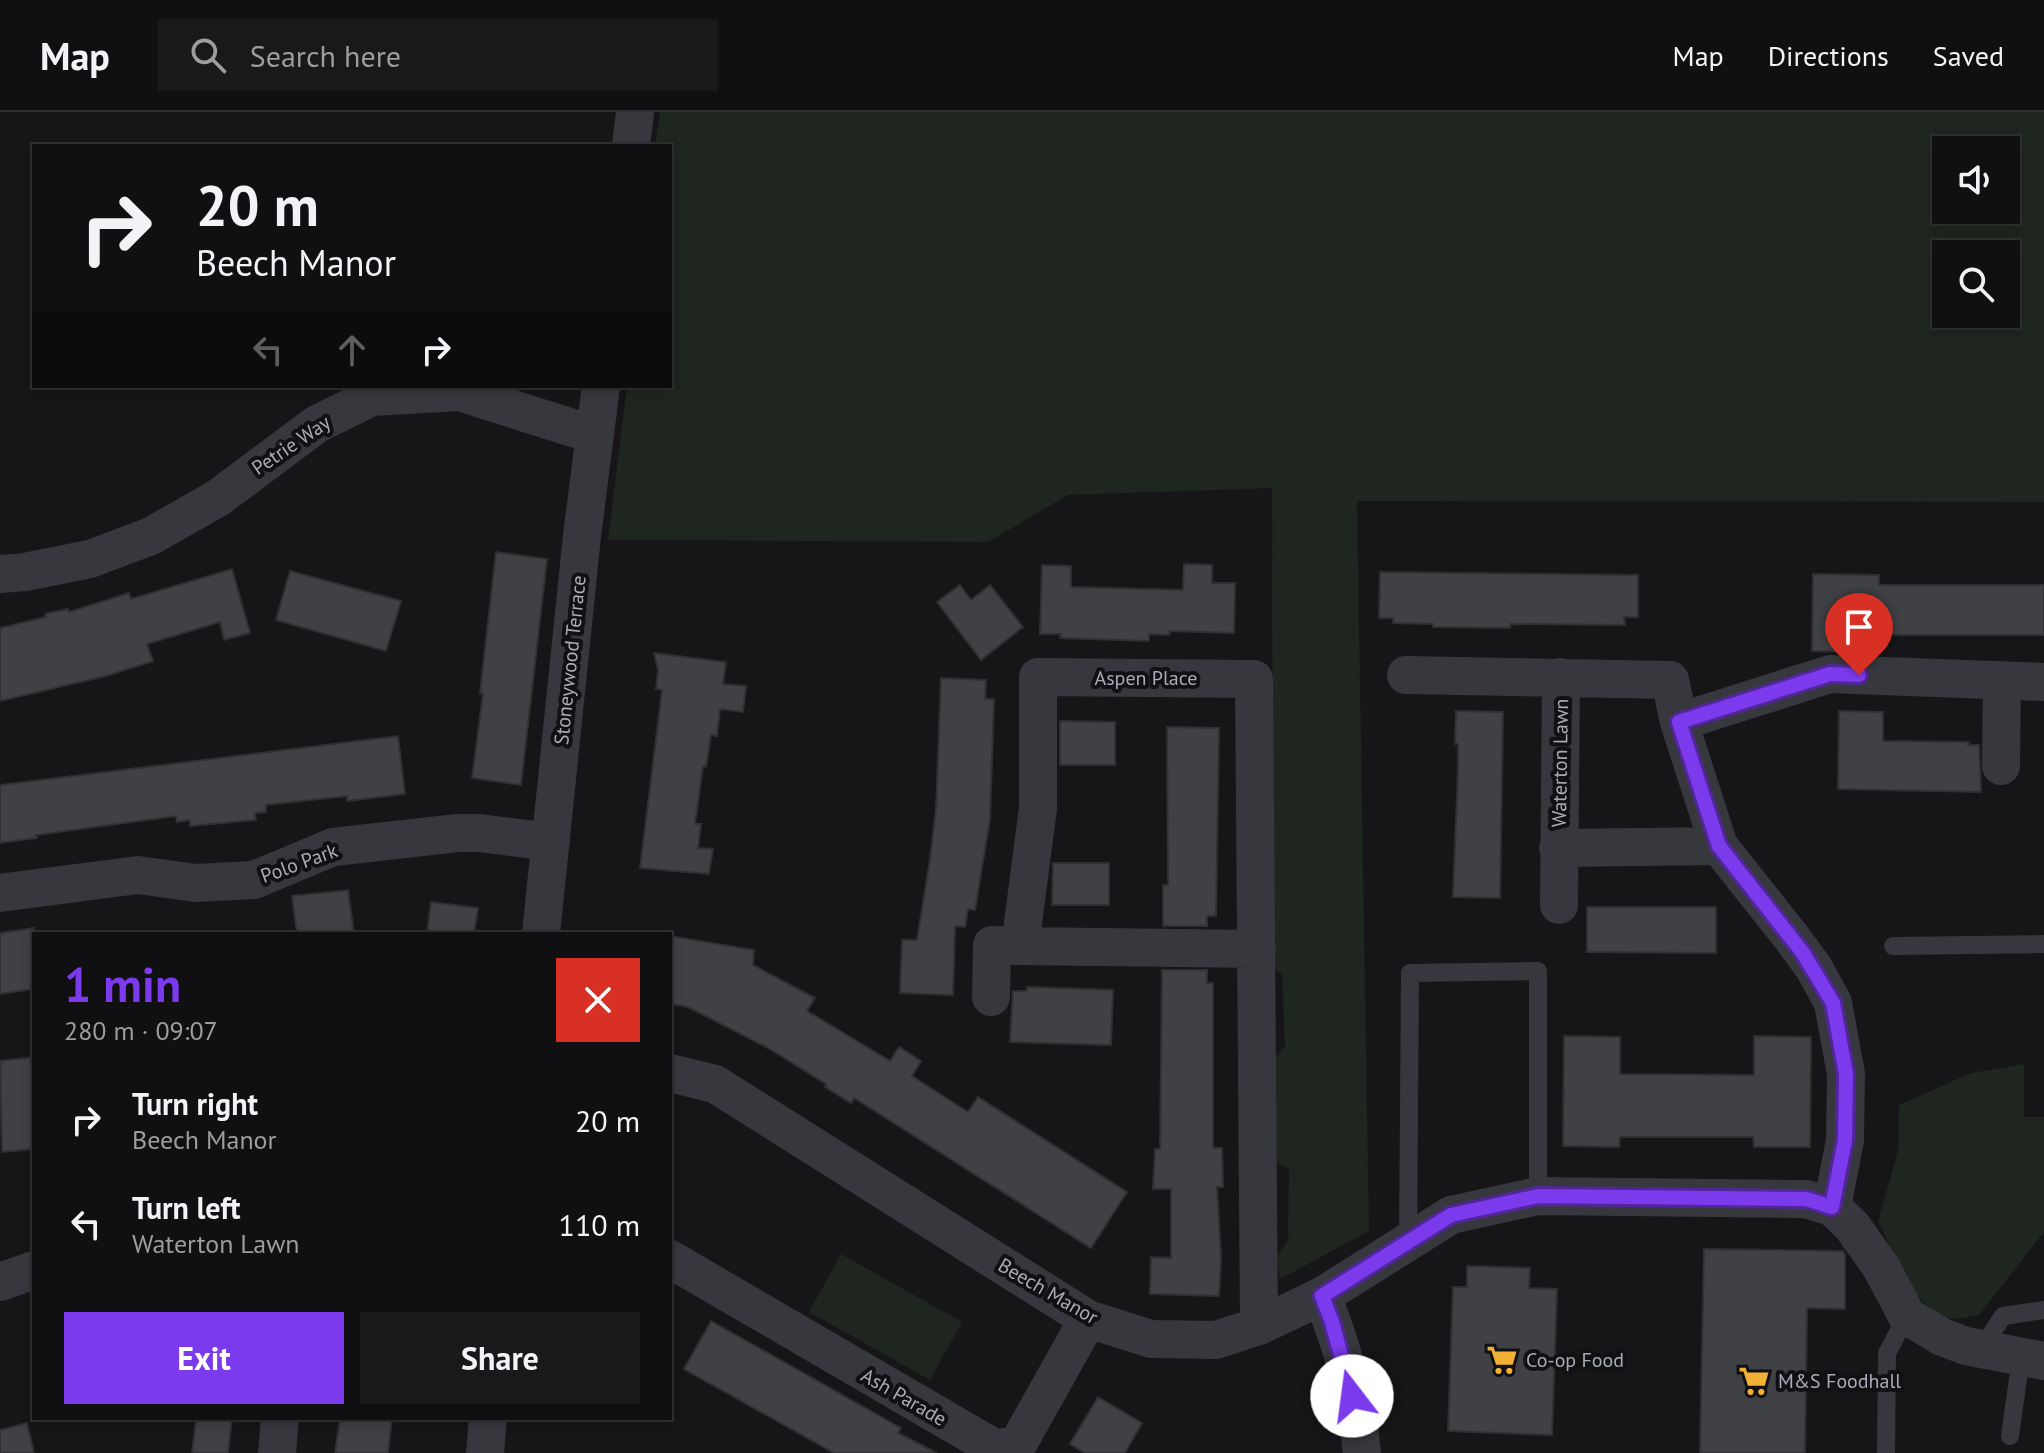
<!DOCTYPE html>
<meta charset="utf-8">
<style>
body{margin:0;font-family:"PT Sans",sans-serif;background:#19191b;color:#f1f3f6;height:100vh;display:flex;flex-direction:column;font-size:30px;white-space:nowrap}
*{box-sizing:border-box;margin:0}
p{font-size:26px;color:#9c9d9f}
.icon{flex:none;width:44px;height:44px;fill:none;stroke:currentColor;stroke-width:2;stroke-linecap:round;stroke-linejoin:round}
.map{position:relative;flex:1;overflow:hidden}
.side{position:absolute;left:32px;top:820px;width:640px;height:488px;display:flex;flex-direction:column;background:#101012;border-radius:0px;box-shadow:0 4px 12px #0003,0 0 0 2px #303032}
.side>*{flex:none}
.guide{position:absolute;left:32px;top:32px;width:640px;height:244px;border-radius:0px;box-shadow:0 4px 12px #0003,0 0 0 2px #303032;background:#101012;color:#f1f3f6;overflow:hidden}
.tools{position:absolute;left:1932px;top:24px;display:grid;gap:16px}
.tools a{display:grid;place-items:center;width:88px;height:88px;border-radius:0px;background:#101012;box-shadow:0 4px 12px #0003,0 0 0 2px #303032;font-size:40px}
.pin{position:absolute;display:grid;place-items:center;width:68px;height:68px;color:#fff;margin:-82px -34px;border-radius:50% 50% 50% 0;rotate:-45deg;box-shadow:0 0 8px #0007}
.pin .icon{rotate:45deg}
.me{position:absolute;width:88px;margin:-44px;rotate:345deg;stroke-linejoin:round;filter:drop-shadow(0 0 6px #0008)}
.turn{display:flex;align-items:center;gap:28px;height:168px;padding:0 32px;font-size:36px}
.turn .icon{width:104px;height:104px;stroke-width:2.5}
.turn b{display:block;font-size:56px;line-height:68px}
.lanes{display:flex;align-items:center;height:76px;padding:0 32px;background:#0003;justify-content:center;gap:40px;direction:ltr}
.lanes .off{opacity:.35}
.round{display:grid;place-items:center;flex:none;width:84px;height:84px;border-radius:0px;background:#19191b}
.headline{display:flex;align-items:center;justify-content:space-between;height:136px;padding:0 32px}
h1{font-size:48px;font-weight:700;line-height:60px;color:#7c3aed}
.cta{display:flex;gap:16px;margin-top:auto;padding:16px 32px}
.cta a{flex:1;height:92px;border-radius:0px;background:#7c3aed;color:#fff;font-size:32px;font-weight:700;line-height:92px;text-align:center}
.cta a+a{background:#19191b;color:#f1f3f6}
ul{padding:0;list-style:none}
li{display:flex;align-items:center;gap:24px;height:104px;padding:0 32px}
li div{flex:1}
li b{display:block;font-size:30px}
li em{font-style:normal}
header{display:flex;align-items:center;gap:48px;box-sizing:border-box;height:112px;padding:0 40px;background:#101012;border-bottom:2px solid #303032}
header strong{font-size:38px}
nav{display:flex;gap:44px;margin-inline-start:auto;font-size:28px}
.search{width:560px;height:72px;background:#19191b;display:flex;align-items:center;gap:20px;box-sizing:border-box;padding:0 28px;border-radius:0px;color:#9c9d9f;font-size:30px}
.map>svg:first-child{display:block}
</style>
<header>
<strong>Map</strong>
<div class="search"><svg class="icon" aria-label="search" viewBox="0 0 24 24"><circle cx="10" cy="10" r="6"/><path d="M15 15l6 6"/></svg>Search here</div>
<nav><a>Map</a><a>Directions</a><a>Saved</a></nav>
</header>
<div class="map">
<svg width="2044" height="1341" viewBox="0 0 2044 1341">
<rect width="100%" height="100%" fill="#161618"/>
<path fill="#1e261f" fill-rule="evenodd" d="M 660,0 L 2044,0 L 2044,390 L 1357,389 L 1369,1119 L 1280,1167 L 1277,1144 L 1288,1128 L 1289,1057 L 1277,1050 L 1273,947 L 1285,935 L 1282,863 L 1273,854 L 1272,376 L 1068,383 L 988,430 L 608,428 L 627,274 L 670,274 L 670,34 L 655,34 ZM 1946,38 L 2006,38 L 2006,98 L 1946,98 ZM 1946,142 L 2006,142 L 2006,202 L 1946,202 Z
M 2024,952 L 2024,1005 L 2044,1005 L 2044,1120 L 1979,1203 C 1970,1204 1956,1209 1948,1206 C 1910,1193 1896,1142 1878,1110 L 1898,1038 L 1899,993 L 1971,961 Z
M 841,1142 L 962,1210 L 930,1268 L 809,1200 Z"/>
<path fill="#404145" stroke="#303034" stroke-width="2" d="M 496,440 L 547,447 L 521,673 L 472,666 L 483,582 L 480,581 Z
M 1184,452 L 1212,453 L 1212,471 L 1235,471 L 1234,521 L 1170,519 L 1169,523 L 1149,522 L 1149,529 L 1060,526 L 1061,522 L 1040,522 L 1042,453 L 1071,454 L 1071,475 L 1183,478 Z
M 232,457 L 250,521 L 224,528 L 220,510 L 147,532 L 153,549 L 106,564 L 0,589 L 0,516 L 46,505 L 45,502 L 68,497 L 69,500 L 129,481 L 131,487 Z
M 290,459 L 401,489 L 386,539 L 276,508 Z
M 1380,460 L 1638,463 L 1638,505 L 1624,505 L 1625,513 L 1510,512 L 1510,516 L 1433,515 L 1433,512 L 1393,511 L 1393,506 L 1379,506 Z
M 1813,462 L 1879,463 L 1879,473 L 2044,473 L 2044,523 L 1856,523 L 1856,540 L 1812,539 Z
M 960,473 L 971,488 L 990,473 L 1023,515 L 981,548 L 937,490 Z
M 654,541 L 726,550 L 723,572 L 746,574 L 743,600 L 720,597 L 717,624 L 711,623 L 706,655 L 703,654 L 695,712 L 701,712 L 698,736 L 713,737 L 709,762 L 640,756 L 662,578 L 656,577 L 658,558 Z
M 941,566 L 986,568 L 985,587 L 994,587 L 990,707 L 975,798 L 968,797 L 965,815 L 955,814 L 953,883 L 900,881 L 902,828 L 917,828 L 930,747 L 936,697 Z
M 1456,599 L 1503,600 L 1500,786 L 1453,785 L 1458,657 L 1458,632 L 1455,632 Z
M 1839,599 L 1883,600 L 1883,629 L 1969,630 L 1968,633 L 1979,633 L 1981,680 L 1838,677 Z
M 1060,609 L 1115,610 L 1115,653 L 1060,653 Z
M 1167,615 L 1219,616 L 1216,804 L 1207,804 L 1207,814 L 1163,814 L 1163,773 L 1168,773 Z
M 398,624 L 405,682 L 347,689 L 347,684 L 266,693 L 266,700 L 255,701 L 256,708 L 190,714 L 190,708 L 177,710 L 176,704 L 36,723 L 37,726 L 0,731 L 0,673 Z
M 1053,751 L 1109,751 L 1109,793 L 1052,793 Z
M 348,778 L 354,822 L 297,822 L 292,784 Z
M 431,790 L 478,796 L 474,822 L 427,822 Z
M 1587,795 L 1716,795 L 1716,841 L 1587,840 Z
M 34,816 L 34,877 L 0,882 L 0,821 Z
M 670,824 L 754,838 L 753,853 L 815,886 L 807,899 L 890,949 L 899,935 L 921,949 L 912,964 L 968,1000 L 978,985 L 1127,1080 L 1091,1136 L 854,986 L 851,991 L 825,975 L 826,972 L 768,936 L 688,895 L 670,892 Z
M 1162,858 L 1207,858 L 1207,871 L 1213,871 L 1213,1036 L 1222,1036 L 1223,1075 L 1217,1075 L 1221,1146 L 1219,1184 L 1150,1182 L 1151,1145 L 1171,1146 L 1171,1077 L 1153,1077 L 1155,1037 L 1160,1037 Z
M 1027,875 L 1113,878 L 1111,933 L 1010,930 L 1013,879 L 1027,879 Z
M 1564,924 L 1620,925 L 1620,962 L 1754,963 L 1754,924 L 1811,925 L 1810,1035 L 1754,1035 L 1753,1025 L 1620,1025 L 1619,1035 L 1563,1034 Z
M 34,945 L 34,1037 L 2,1040 L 0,949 Z
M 1704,1137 L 1843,1139 L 1845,1142 L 1845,1197 L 1807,1196 L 1805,1341 L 1700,1341 Z
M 1467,1154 L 1530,1156 L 1529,1176 L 1557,1177 L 1552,1323 L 1448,1319 L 1453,1175 L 1467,1175 Z
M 711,1209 L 901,1316 L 898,1321 L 937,1341 L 834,1341 L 684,1257 Z
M 1098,1285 L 1142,1311 L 1125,1341 L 1085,1341 L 1070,1332 Z
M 196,1306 L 232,1306 L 228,1341 L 192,1341 Z
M 340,1306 L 392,1306 L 388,1341 L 335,1341 Z
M 27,1311 L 34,1341 L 0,1341 L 0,1318 Z"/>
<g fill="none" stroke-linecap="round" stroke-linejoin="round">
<path stroke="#37383d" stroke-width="18" d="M 1893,834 L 2044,832
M 1408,1131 L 1410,861 L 1538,859 L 1538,1084
M 1981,1237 L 2003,1204 L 2044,1198
M 2010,1324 L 2021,1245
M 1886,1341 L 1887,1241 L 1907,1204"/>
<path stroke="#37383d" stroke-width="38" d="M 631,34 L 635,0
M 0,462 L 25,460 L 90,447 L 151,424 L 218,386 L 317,312 L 372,285 L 459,280 L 595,323
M 1406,563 L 1670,568 L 1679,610 L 1719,734 L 1792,826 L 1814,856 L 1833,891 L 1846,962 L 1845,1028 L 1832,1095
M 1679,610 L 1830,562 L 2044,570
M 2001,654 L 2002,568
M 1558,736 L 1719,734
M 0,781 L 138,763 L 196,771 L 254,768 L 333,735 L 458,721 L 479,721 L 551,730
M 1559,793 L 1561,565
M 541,822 L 582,424 L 601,274
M 1257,837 L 1020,834 L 1038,696 L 1038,565 L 1254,567 L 1259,1214
M 991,885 L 992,833 L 1020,834
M 670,961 L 715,972 L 1088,1207 L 1151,1227 L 1216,1228 L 1259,1214 L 1322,1184 L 1451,1103 L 1538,1084 L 1806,1087 L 1832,1095 L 1852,1114 L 1881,1155 L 1907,1204 L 1942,1225 L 1966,1234 L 2044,1249
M 670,1147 L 996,1337 L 1018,1332 L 1088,1207
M 0,1170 L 34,1158
M 1322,1184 C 1342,1233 1357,1288 1362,1341
M 277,1341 L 280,1306
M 485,1341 L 488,1306"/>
</g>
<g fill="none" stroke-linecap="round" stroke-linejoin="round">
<g stroke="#51269a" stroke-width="20">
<path id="route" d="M 1352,1284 L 1332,1210 L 1322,1184 L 1451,1103 L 1538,1084 L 1806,1087 L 1832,1095 L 1845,1028 L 1846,962 L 1833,891 L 1803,841 L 1719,734 L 1679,610 L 1830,562 L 1859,563"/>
</g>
<use href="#route" stroke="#7c3aed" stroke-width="14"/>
</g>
<defs>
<g id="supermarket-bare" transform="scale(2.4)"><path d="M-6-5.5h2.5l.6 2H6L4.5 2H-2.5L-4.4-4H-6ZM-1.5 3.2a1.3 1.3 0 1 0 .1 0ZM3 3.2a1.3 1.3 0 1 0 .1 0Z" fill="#f2b134" stroke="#111113" stroke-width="2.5" paint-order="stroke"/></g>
</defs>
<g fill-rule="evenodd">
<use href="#supermarket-bare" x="1502" y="1248"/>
<use href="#supermarket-bare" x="1754" y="1269"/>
</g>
<g text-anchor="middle" stroke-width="8" stroke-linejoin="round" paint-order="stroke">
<g font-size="20" fill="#a8adb8" stroke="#111113">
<text transform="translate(291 333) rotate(-34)" y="7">Petrie Way</text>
<text transform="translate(570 548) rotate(-84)" y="7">Stoneywood Terrace</text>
<text x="1146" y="573">Aspen Place</text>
<text transform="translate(1560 651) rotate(-89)" y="7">Waterton Lawn</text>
<text transform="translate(299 751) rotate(-20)" y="7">Polo Park</text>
<text transform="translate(1048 1179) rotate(30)" y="7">Beech Manor</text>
<text transform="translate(904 1285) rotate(30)" y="7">Ash Parade</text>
</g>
<g font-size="20" fill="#a8adb8" stroke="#111113" text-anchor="start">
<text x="1526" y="1255">Co-op Food</text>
<text x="1778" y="1276">M&amp;S Foodhall</text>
</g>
</g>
</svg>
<div class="tools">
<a><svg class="icon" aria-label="sound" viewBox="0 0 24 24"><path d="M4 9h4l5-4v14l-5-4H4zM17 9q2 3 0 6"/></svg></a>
<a><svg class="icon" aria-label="search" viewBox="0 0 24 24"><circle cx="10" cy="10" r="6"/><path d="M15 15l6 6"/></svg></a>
</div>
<div class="pin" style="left:1859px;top:563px;background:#d93025"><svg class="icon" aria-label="arrive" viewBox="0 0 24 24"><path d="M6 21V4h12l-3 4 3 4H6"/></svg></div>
<svg class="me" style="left:1352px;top:1284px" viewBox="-20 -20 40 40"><circle r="19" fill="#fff"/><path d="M0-13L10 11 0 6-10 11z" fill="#7c3aed"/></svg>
<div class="guide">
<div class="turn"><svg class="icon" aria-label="right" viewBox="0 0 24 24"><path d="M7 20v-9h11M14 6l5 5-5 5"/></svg><div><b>20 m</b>Beech Manor</div></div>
<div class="lanes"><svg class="icon off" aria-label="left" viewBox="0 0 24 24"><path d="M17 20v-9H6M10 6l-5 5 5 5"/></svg><svg class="icon off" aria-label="ahead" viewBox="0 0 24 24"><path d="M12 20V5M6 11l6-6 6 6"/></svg><svg class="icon" aria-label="right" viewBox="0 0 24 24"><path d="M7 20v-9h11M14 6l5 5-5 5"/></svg></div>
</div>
<section class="side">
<div class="headline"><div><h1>1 min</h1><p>280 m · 09:07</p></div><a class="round" style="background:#d93025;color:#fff"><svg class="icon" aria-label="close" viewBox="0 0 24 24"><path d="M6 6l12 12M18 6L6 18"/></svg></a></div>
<ul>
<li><svg class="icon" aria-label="right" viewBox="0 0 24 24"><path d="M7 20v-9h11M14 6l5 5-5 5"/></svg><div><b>Turn right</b><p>Beech Manor</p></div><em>20 m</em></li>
<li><svg class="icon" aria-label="left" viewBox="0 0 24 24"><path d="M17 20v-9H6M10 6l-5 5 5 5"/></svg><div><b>Turn left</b><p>Waterton Lawn</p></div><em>110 m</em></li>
</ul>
<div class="cta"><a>Exit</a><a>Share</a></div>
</section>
</div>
